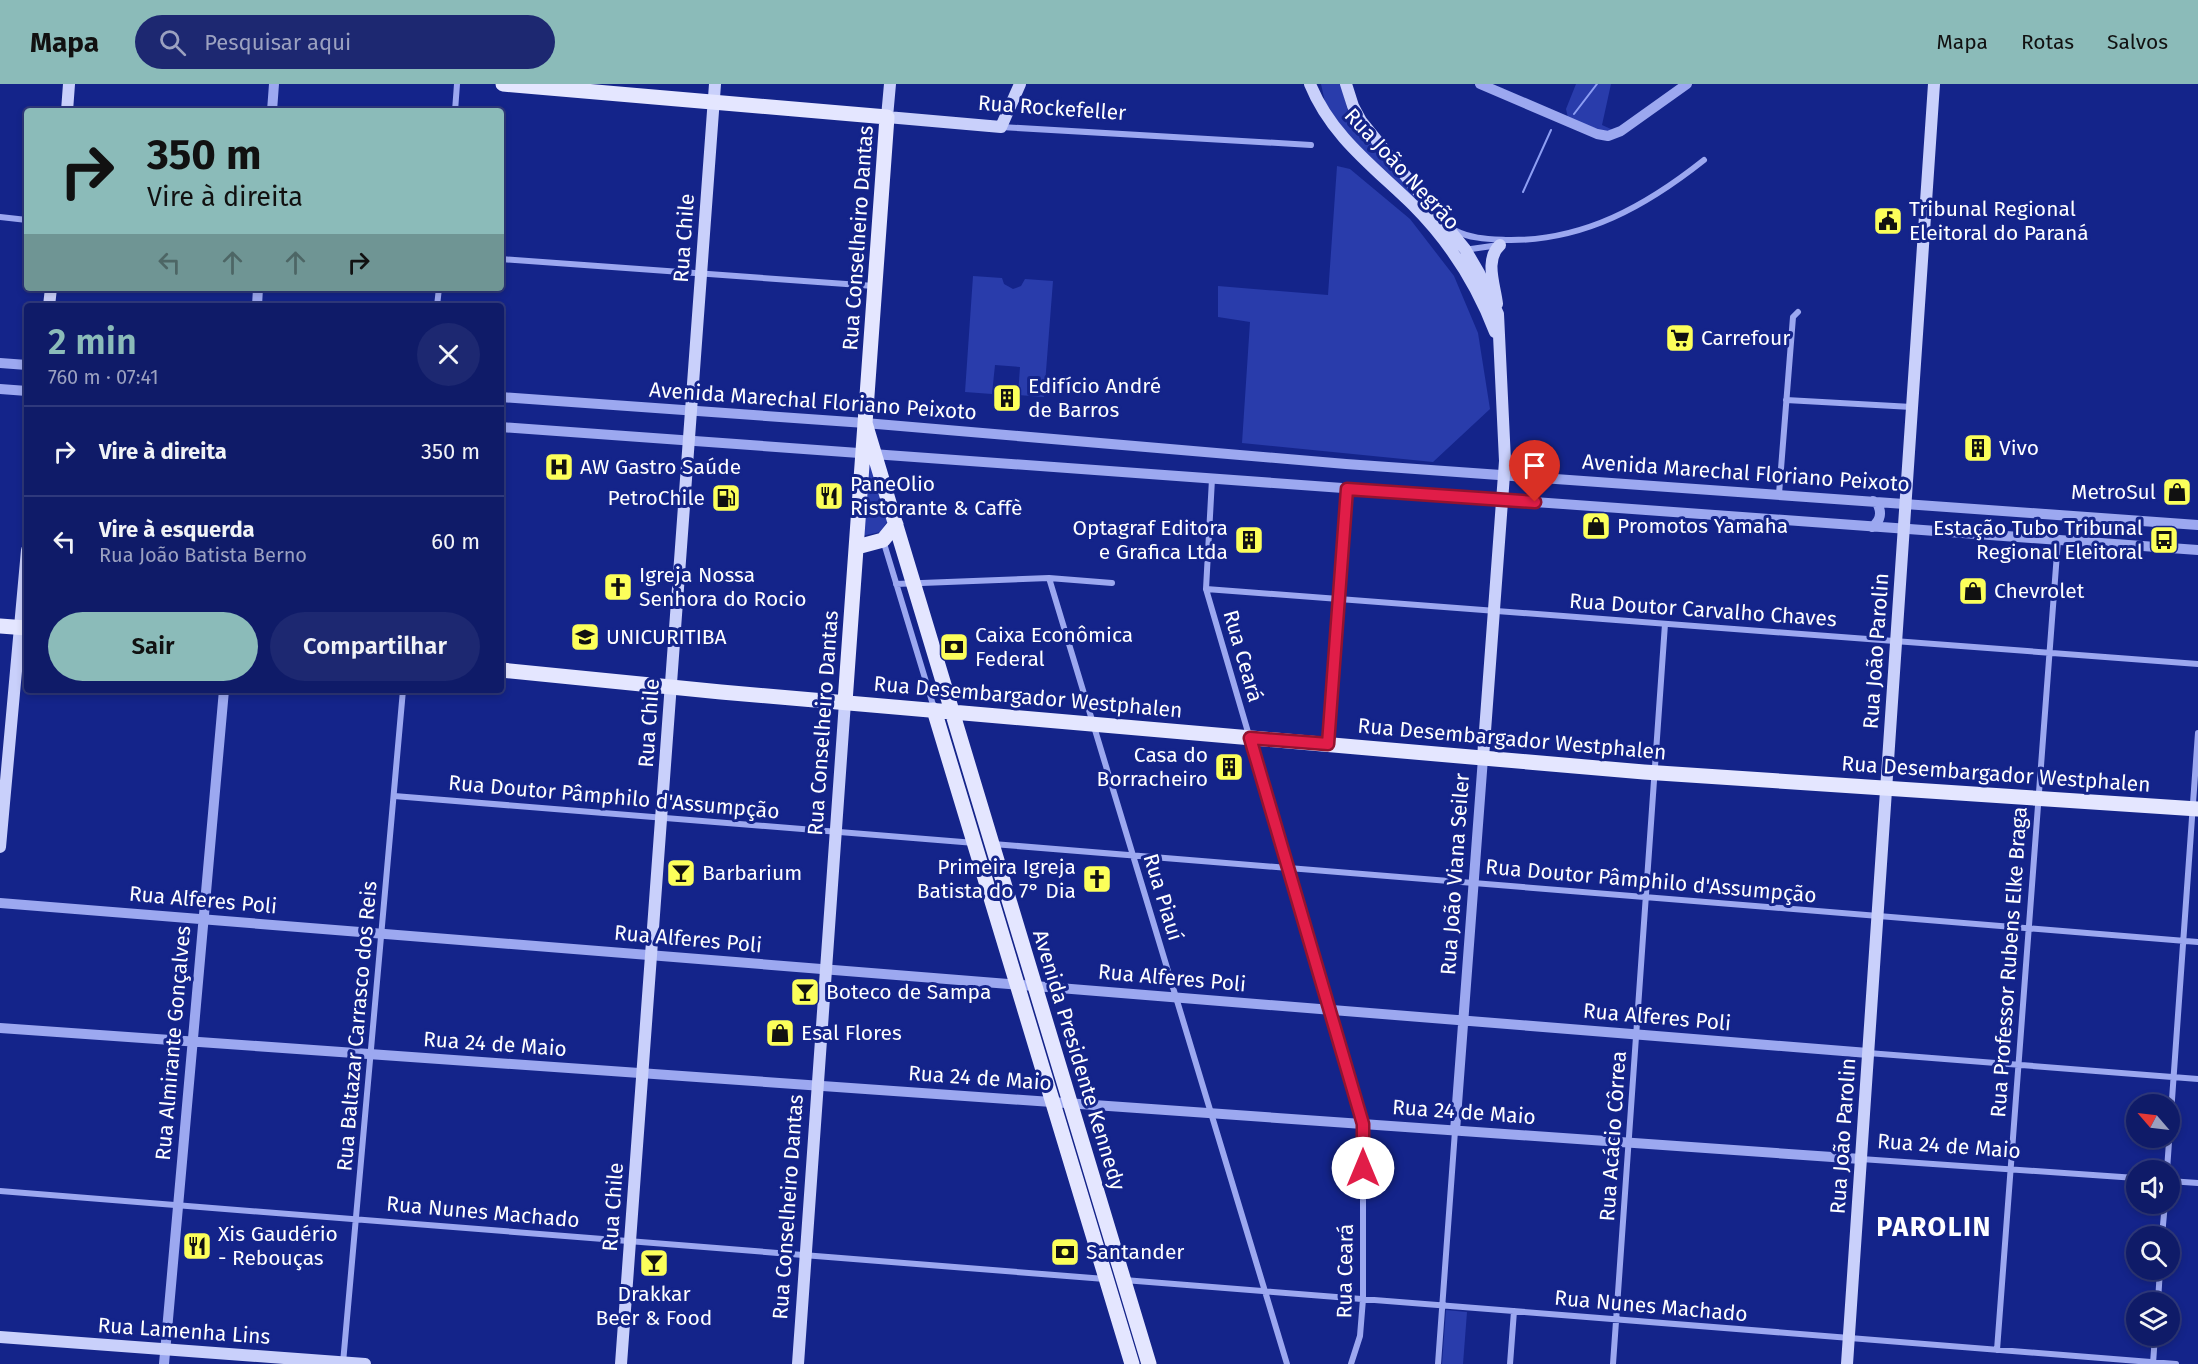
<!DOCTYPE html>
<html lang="pt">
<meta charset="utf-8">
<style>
body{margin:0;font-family:"Fira Sans",sans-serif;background:#1d2871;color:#f1f3f6;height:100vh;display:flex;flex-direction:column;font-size:22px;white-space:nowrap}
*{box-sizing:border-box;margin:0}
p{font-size:20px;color:#9ba1c0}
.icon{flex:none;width:33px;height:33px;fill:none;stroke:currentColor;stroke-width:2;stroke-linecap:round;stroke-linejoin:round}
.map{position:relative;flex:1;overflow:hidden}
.side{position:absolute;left:24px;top:219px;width:480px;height:390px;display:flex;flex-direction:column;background:#0f1b68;border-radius:6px;box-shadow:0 3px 9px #0003,0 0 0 2px #2f397c}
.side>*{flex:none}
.guide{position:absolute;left:24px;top:24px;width:480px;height:183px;border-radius:6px;box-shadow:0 3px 9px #0003,0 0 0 2px #2f397c;background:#8bbbb9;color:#111;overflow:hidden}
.needle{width:39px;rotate:298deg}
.controls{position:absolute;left:2126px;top:1010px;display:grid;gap:12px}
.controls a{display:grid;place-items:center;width:54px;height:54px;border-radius:50%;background:#0f1b68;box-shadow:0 3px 9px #0003,0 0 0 2px #2f397c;font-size:30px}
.pin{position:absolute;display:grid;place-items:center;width:51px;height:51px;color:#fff;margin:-62px -26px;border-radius:50% 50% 50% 0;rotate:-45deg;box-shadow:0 0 6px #0007}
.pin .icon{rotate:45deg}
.me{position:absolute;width:66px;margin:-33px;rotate:0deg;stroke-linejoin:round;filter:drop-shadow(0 0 4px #0008)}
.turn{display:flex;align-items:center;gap:21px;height:126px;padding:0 24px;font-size:27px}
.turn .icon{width:78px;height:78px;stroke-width:2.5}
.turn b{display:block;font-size:42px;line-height:51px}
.lanes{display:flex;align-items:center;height:57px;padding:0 24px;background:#0003;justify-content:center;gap:30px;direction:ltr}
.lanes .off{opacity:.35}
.round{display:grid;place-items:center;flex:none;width:63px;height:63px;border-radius:32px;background:#1d2871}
.overview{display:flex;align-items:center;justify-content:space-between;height:102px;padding:0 24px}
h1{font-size:36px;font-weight:600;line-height:45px;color:#8bbbb9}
.button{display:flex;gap:12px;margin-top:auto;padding:12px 24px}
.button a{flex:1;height:69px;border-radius:36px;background:#8bbbb9;color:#111;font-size:24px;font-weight:600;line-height:69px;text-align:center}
.button a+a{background:#1d2871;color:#f1f3f6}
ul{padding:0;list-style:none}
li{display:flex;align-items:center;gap:18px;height:90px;padding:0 24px;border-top:2px solid #2f397c}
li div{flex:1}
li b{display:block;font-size:22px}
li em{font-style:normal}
header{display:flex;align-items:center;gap:36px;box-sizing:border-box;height:84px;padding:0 30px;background:#8bbbb9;color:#111}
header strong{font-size:28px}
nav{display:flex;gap:33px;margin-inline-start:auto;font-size:21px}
.search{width:420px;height:54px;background:#1d2871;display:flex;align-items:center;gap:15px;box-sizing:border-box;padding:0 21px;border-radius:33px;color:#9ba1c0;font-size:22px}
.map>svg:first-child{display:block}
</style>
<header>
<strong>Mapa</strong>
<div class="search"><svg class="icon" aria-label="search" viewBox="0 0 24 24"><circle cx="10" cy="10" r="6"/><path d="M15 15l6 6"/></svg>Pesquisar aqui</div>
<nav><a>Mapa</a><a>Rotas</a><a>Salvos</a></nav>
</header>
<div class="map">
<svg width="2198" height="1280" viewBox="0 0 2198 1280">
<rect width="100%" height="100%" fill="#14248a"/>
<path fill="#293cab" d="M 1321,0 L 1341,0 L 1347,24 L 1355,39 L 1434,134 L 1370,74 L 1344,46 L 1325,18 Z
M 1576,0 L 1611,0 L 1602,41 L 1613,46 L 1607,49 L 1568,34 L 1566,25 Z
M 1337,82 L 1350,85 L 1410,135 L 1454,192 L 1478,249 L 1490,325 L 1433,378 L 1242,359 L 1250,238 L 1218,233 L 1218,202 L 1328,211 Z
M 973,192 L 1002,194 L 1004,200 L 1013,205 L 1021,202 L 1025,195 L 1053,197 L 1044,313 L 1018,311 L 1020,283 L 995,281 L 992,310 L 965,308 Z
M 867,379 L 872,379 L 889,435 L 880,448 L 862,452 Z
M 1446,1226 L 1467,1228 L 1463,1280 L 1442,1280 Z"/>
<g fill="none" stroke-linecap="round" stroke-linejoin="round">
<path stroke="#8d9ef3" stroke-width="2" d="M 1574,30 L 1597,0
M 1523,108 L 1551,46"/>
<path stroke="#9ca8f0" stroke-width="6" d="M 455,27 L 457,0
M 1001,43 L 1311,61
M 0,133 L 27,136
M 1454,146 C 1471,155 1488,155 1508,156 C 1584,157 1646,122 1704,76
M 1464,166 L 1499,161
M 501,175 L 874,202
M 437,222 L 439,204
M 1786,316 L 1912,323
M 1212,395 L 1206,505 L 1363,1040 L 1363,1215 L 1360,1252 L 1351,1280
M 1779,410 L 1793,233 L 1798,228
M 883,456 L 934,624
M 1049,494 L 1287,1280
M 896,500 L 1049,494 L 1112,499
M 1206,505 L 2198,580
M 1328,659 L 1347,405
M 394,712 L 975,759
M 993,760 L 2198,858
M 1868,969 L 2198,995
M 1861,1075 L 2136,1094
M 2167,1086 L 2198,649
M 2169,1097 L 2198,1099
M 0,1107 L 1105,1195
M 2162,1152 L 2165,1119
M 1124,1196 L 2176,1280
M 2158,1218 L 2160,1185
M 1997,1266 L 2058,456
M 343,1279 L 403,606
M 1438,1280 L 1455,1047
M 1510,1280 L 1514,1227
M 1613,1280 L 1665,540
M 2153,1280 L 2155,1251"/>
<path stroke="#9ca8f0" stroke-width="10" d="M 1480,0 L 1597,50 L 1608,52 L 1621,47 L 1687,0
M 272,27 L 274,0
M 257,222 L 258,204
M 0,279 L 27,281
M 0,305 L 27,307
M 501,313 L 865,339 L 1346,380 L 2198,441
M 501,343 L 2198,466
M 1872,443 C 1881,437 1882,428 1877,419 L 1873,417
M 0,819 L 1868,969
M 0,944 L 1861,1075
M 1455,1047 L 1483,674
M 164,1280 L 224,606"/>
<path stroke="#c9d0fb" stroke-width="12" d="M 890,0 L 887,33 L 1001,43 L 1020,0
M 1310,0 C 1331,52 1374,83 1413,121 C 1448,156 1477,201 1495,248
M 1346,0 L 1353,22 L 1361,37 L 1465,165 L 1479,189 L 1498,230 L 1505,377 L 1483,674
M 67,27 L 69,0
M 1497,220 C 1495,201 1484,176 1500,161
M 49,222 L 51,204
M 0,763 L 27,466
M 0,1253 L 365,1280
M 621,1280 L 715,0
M 798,1280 L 845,618
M 1847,1280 L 1934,0"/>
<path stroke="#e4e6ff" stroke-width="15" d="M 503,0 L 887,33 L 845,618
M 865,339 L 1149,1280
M 857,463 L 883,456 L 896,440
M 0,542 L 27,544
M 501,586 L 721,608 L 1644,688 L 2198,725
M 934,626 L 1132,1280"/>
</g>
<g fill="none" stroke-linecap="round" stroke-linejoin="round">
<g stroke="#92132f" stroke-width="15">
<path id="route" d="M 1363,1084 L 1363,1040 L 1250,654 L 1328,660 L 1347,405 L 1535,418"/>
</g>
<use href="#route" stroke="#e11d48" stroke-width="10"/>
</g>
<defs>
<g id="civic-square" transform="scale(1.5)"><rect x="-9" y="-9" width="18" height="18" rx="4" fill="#fcff5a" stroke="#14248a"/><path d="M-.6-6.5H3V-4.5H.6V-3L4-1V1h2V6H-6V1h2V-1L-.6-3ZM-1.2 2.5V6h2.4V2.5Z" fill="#111"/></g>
<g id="supermarket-square" transform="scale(1.5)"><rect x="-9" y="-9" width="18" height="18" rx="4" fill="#fcff5a" stroke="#14248a"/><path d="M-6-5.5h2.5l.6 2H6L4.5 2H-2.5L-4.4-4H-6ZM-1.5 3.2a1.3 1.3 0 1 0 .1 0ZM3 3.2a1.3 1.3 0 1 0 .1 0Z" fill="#111"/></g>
<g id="building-square" transform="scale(1.5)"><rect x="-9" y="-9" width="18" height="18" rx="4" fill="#fcff5a" stroke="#14248a"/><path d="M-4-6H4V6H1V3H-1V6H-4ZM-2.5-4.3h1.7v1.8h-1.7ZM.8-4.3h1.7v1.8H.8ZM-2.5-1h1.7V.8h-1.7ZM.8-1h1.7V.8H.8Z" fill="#111"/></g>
<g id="hospital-square" transform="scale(1.5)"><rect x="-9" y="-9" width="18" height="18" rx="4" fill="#fcff5a" stroke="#14248a"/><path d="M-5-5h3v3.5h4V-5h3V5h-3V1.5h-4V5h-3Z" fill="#111"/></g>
<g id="shop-square" transform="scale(1.5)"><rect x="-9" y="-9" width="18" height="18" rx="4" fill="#fcff5a" stroke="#14248a"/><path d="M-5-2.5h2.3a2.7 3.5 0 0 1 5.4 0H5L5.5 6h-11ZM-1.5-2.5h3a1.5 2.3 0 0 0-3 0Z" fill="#111"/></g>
<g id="restaurant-square" transform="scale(1.5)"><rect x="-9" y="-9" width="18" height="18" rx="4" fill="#fcff5a" stroke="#14248a"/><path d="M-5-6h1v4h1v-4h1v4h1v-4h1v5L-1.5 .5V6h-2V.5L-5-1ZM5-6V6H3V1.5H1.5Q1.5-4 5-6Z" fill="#111"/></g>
<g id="fuel-square" transform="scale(1.5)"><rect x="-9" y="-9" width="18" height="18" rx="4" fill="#fcff5a" stroke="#14248a"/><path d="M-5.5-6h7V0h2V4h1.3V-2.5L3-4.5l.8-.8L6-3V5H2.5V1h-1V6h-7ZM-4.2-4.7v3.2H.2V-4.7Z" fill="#111"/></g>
<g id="bus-square" transform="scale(1.5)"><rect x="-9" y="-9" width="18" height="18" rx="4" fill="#fcff5a" stroke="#14248a"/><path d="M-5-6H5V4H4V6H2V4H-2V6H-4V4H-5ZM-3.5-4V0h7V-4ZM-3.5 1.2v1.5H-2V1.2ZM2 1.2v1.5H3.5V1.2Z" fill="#111"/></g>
<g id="church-square" transform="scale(1.5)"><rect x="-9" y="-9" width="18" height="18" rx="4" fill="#fcff5a" stroke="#14248a"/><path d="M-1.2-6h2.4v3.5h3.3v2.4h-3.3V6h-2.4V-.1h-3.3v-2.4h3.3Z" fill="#111"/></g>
<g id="university-square" transform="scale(1.5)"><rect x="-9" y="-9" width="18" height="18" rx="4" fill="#fcff5a" stroke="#14248a"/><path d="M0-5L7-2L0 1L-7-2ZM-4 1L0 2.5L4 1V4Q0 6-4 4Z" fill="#111"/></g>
<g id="bank-square" transform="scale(1.5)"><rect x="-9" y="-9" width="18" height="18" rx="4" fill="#fcff5a" stroke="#14248a"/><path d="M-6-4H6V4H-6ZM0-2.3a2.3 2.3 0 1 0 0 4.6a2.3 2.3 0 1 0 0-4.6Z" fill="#111"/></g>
<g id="bar-square" transform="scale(1.5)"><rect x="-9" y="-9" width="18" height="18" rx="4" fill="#fcff5a" stroke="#14248a"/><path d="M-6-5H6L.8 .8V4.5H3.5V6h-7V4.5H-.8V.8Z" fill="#111"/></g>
</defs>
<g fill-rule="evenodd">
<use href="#civic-square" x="1888" y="137"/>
<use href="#supermarket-square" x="1680" y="254"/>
<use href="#building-square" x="1007" y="314"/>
<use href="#building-square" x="1978" y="364"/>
<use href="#hospital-square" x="559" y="383"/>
<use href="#shop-square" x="2177" y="408"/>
<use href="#restaurant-square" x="829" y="412"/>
<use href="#fuel-square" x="726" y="414"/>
<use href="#shop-square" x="1596" y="442"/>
<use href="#building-square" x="1249" y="456"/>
<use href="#bus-square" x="2164" y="456"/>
<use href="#church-square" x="618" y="503"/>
<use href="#shop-square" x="1973" y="507"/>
<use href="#university-square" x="585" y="553"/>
<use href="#bank-square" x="954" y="563"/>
<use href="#building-square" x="1229" y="683"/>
<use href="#bar-square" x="681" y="789"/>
<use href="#church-square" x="1097" y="795"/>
<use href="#bar-square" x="805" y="908"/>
<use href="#shop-square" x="780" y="949"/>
<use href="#restaurant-square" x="197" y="1162"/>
<use href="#bank-square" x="1065" y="1168"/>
<use href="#bar-square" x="654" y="1179"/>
</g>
<g text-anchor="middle" stroke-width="6" stroke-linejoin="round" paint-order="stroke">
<g font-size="21" fill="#fff" stroke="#14248a">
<text transform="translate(1052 24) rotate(4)" y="7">Rua Rockefeller</text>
<text transform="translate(1402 85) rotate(47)" y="7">Rua João Negrão</text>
<text transform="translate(684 154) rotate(-86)" y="7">Rua Chile</text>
<text transform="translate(858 154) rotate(-86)" y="7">Rua Conselheiro Dantas</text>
<text transform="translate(813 317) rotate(4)" y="7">Avenida Marechal Floriano Peixoto</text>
<text transform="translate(1746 389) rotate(4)" y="7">Avenida Marechal Floriano Peixoto</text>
<text transform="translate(1703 526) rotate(4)" y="7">Rua Doutor Carvalho Chaves</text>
<text transform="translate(1876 567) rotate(-86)" y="7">Rua João Parolin</text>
<text transform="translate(1243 572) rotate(74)" y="7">Rua Ceará</text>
<text transform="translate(1028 613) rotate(5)" y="7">Rua Desembargador Westphalen</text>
<text transform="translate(649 639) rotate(-86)" y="7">Rua Chile</text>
<text transform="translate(823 639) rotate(-86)" y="7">Rua Conselheiro Dantas</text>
<text transform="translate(1512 655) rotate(5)" y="7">Rua Desembargador Westphalen</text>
<text transform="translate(1996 690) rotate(4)" y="7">Rua Desembargador Westphalen</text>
<text transform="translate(614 713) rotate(5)" y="7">Rua Doutor Pâmphilo d'Assumpção</text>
<text transform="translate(1455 790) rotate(-86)" y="7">Rua João Viana Seiler</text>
<text transform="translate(1651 797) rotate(5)" y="7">Rua Doutor Pâmphilo d'Assumpção</text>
<text transform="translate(1163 813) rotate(73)" y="7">Rua Piauí</text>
<text transform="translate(203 816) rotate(5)" y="7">Rua Alferes Poli</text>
<text transform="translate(688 855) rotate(5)" y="7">Rua Alferes Poli</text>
<text transform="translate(2009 878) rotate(-86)" y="7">Rua Professor Rubens Elke Braga</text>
<text transform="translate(1172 894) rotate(5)" y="7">Rua Alferes Poli</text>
<text transform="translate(1657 933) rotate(5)" y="7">Rua Alferes Poli</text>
<text transform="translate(357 942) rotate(-85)" y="7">Rua Baltazar Carrasco dos Reis</text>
<text transform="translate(173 959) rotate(-85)" y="7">Rua Almirante Gonçalves</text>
<text transform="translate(495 960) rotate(4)" y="7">Rua 24 de Maio</text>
<text transform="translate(1079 976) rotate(73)" y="7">Avenida Presidente Kennedy</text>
<text transform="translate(980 994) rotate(4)" y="7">Rua 24 de Maio</text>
<text transform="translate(1464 1028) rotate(4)" y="7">Rua 24 de Maio</text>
<text transform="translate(1613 1052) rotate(-86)" y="7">Rua Acácio Côrrea</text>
<text transform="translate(1843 1052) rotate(-86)" y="7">Rua João Parolin</text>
<text transform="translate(1949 1062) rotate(4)" y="7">Rua 24 de Maio</text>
<text transform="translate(613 1123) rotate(-86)" y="7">Rua Chile</text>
<text transform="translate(788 1123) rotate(-86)" y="7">Rua Conselheiro Dantas</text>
<text transform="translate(483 1128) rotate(5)" y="7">Rua Nunes Machado</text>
<text transform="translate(1345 1187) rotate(-89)" y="7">Rua Ceará</text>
<text transform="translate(1651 1222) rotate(5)" y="7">Rua Nunes Machado</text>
<text transform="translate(184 1247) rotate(4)" y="7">Rua Lamenha Lins</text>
</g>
<g font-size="21" fill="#fff" stroke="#14248a" text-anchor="start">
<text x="1909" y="132">Tribunal Regional<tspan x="1909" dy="24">Eleitoral do Paraná</tspan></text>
<text x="1701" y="261">Carrefour</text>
<text x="1028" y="309">Edifício André<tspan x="1028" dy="24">de Barros</tspan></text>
<text x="1999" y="371">Vivo</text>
<text x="580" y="390">AW Gastro Saúde</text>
<text x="850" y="407">PaneOlio<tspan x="850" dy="24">Ristorante &amp; Caffè</tspan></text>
<text x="2156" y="415" text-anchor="end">MetroSul</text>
<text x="705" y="421" text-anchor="end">PetroChile</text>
<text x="1617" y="449">Promotos Yamaha</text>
<text x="1228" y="451" text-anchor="end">Optagraf Editora<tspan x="1228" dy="24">e Grafica Ltda</tspan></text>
<text x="2143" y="451" text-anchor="end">Estação Tubo Tribunal<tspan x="2143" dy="24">Regional Eleitoral</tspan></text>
<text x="639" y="498">Igreja Nossa<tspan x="639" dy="24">Senhora do Rocio</tspan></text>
<text x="1994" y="514">Chevrolet</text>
<text x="975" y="558">Caixa Econômica<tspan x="975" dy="24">Federal</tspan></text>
<text x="606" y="560">UNICURITIBA</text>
<text x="1208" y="678" text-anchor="end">Casa do<tspan x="1208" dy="24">Borracheiro</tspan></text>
<text x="1076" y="790" text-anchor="end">Primeira Igreja<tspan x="1076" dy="24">Batista do 7° Dia</tspan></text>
<text x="702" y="796">Barbarium</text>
<text x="826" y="915">Boteco de Sampa</text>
<text x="801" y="956">Esal Flores</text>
<text x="218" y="1157">Xis Gaudério<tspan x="218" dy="24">- Rebouças</tspan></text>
<text x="1086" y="1175">Santander</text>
<text x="654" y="1217" text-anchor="middle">Drakkar<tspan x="654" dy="24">Beer &amp; Food</tspan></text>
</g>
<g font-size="27" font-weight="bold" letter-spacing="1.5" fill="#fff" stroke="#14248a">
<text x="1934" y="1152">PAROLIN</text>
</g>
</g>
</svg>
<div class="controls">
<a><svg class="needle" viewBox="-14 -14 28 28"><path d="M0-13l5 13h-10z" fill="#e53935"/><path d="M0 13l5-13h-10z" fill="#9ba1c0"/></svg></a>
<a><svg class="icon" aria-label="sound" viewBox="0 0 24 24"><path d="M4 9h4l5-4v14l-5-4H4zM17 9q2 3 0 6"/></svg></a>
<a><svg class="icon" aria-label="search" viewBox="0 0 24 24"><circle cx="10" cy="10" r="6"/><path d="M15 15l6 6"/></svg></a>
<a><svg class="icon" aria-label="layers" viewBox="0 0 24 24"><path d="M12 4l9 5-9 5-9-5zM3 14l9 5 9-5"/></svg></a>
</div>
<div class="pin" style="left:1535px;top:418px;background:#d93025"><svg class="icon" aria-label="arrive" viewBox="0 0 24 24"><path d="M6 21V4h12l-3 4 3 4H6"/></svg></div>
<svg class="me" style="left:1363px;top:1084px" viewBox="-20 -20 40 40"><circle r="19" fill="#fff"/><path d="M0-13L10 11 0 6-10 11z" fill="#e11d48"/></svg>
<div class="guide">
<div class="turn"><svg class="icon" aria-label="right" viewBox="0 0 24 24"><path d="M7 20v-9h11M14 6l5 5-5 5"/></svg><div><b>350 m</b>Vire à direita</div></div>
<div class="lanes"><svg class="icon off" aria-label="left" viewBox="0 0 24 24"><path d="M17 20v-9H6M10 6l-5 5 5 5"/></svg><svg class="icon off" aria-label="ahead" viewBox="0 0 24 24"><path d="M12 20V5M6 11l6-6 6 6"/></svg><svg class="icon off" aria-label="ahead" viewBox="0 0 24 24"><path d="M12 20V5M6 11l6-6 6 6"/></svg><svg class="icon" aria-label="right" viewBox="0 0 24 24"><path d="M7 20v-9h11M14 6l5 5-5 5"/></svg></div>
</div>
<section class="side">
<div class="overview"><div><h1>2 min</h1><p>760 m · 07:41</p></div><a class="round"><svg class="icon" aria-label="close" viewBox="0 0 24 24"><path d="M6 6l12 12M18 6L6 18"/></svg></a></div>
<ul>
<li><svg class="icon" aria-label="right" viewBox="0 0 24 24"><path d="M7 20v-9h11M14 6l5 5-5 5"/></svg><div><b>Vire à direita</b></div><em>350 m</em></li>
<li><svg class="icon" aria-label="left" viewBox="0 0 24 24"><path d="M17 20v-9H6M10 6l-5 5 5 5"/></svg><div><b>Vire à esquerda</b><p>Rua João Batista Berno</p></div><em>60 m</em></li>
</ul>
<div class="button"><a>Sair</a><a>Compartilhar</a></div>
</section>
</div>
